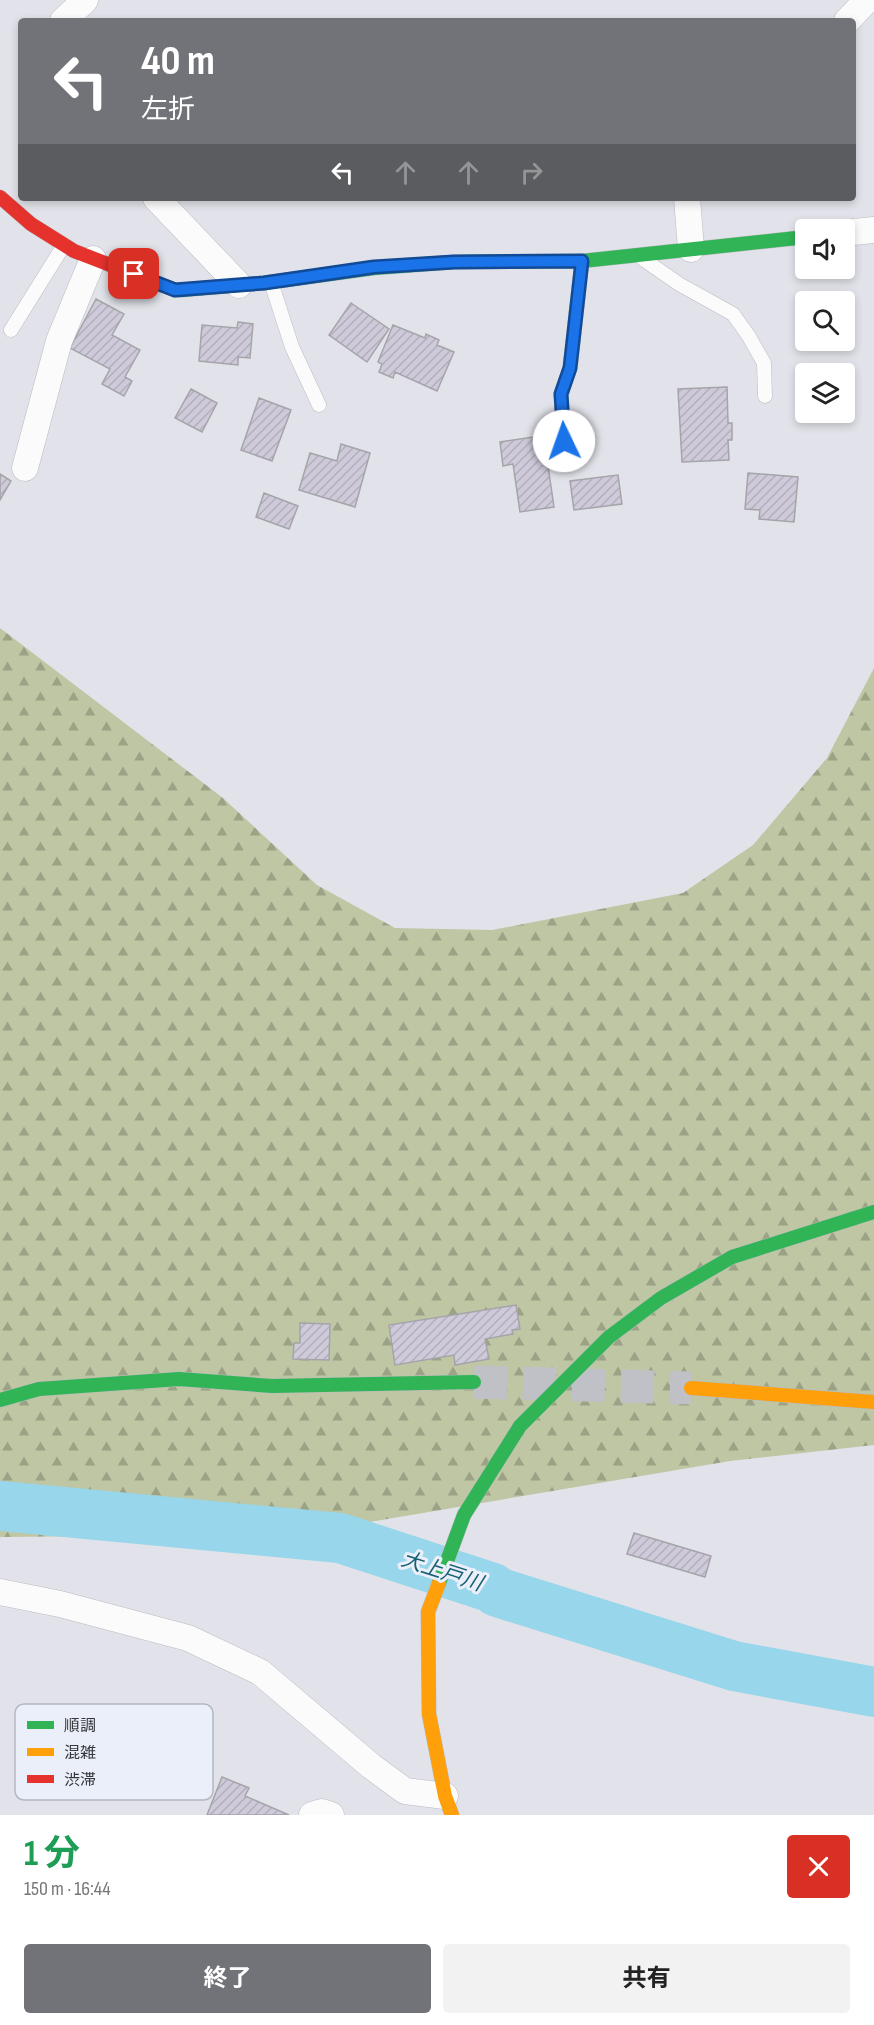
<!DOCTYPE html>
<html lang="ja">
<meta charset="utf-8">
<style>
body{margin:0;font-family:"Sofia Sans Condensed","Noto Sans JP",sans-serif;background:#f2f2f2;color:#222;height:100vh;display:flex;flex-direction:column;font-size:22px;white-space:nowrap}
*{box-sizing:border-box;margin:0}
p{font-size:20px;color:#767676}
.icon{flex:none;width:33px;height:33px;fill:none;stroke:currentColor;stroke-width:2;stroke-linecap:round;stroke-linejoin:round}
.map{position:relative;height:1815px;overflow:hidden}
.drawer{display:flex;flex-direction:column;background:#fff;flex:1}
.drawer>*{flex:none}
.hud{position:absolute;left:18px;top:18px;width:838px;height:183px;border-radius:6px;box-shadow:0 3px 9px #0003;background:#727378;color:#fff;overflow:hidden}
.fabs{position:absolute;left:795px;top:219px;display:grid;gap:12px}
.fabs a{display:grid;place-items:center;width:60px;height:60px;border-radius:6px;background:#fff;box-shadow:0 3px 9px #0003;font-size:30px}
.pin{position:absolute;display:grid;place-items:center;width:51px;height:51px;color:#fff;margin:-26px;border-radius:12px;box-shadow:0 3px 9px #0006}
.me{position:absolute;width:66px;margin:-33px;rotate:357deg;stroke-linejoin:round;filter:drop-shadow(0 0 4px #0008)}
.turn{display:flex;align-items:center;gap:21px;height:126px;padding:0 24px;font-size:27px}
.turn .icon{width:78px;height:78px;stroke-width:2.5}
.turn b{display:block;font-size:42px;line-height:51px}
.lanes{display:flex;align-items:center;height:57px;padding:0 24px;background:#0003;justify-content:center;gap:30px;direction:ltr}
.lanes .off{opacity:.35}
.round{display:grid;place-items:center;flex:none;width:63px;height:63px;border-radius:6px;background:#f2f2f2}
.summary{display:flex;align-items:center;justify-content:space-between;height:102px;padding:0 24px}
h1{font-size:36px;font-weight:700;line-height:45px;color:#1e9e55}
.action{display:flex;gap:12px;margin-top:auto;padding:12px 24px}
.action a{flex:1;height:69px;border-radius:6px;background:#727378;color:#fff;font-size:24px;font-weight:700;line-height:69px;text-align:center}
.action a+a{background:#f2f2f2;color:#222}
.map>svg:first-child{display:block}
</style>
<div class="map">
<svg width="874" height="1815" viewBox="0 0 874 1815">
<defs>
<pattern id="forest-firs" width="22" height="20" patternUnits="userSpaceOnUse" patternTransform="scale(1.5)"><rect width="22" height="20" fill="#bfc6a3"/><path d="M5 1l3.5 6h-7zM16 11l3.5 6h-7z" fill="#9ca286"/></pattern>
<pattern id="building-hatch" width="6" height="6" patternUnits="userSpaceOnUse" patternTransform="scale(1.5)"><rect width="6" height="6" fill="#cfcada"/><path d="M-1 1l2-2M0 6l6-6M5 7l2-2" fill="none" stroke="#b2aebc"/></pattern>
</defs>
<rect width="100%" height="100%" fill="#e2e3ea"/>
<path fill="url(#forest-firs)" d="M 0,628 L 223,798 L 317,885 L 395,928 L 492,930 L 683,893 L 753,845 L 827,758 L 874,668 L 874,1445 L 730,1461 L 299,1534 L 0,1537 Z"/>
<g fill="none" stroke-linecap="round" stroke-linejoin="round">
<path stroke="#97d6eb" stroke-width="50" d="M 0,1506 L 340,1538 L 493,1588 L 497,1592 L 734,1666 L 874,1692"/>
</g>
<path fill="url(#building-hatch)" stroke="#a4a4a9" stroke-width="1.5" d="M 96,299 L 124,314 L 112,335 L 140,350 L 125,377 L 132,381 L 124,396 L 102,384 L 110,369 L 70,348 Z
M 351,303 L 389,329 L 367,362 L 329,335 Z
M 238,322 L 253,324 L 250,358 L 238,357 L 238,365 L 199,361 L 202,325 L 237,328 Z
M 393,325 L 425,338 L 426,334 L 439,340 L 437,345 L 454,352 L 437,391 L 395,372 L 393,378 L 379,372 L 382,364 L 378,362 Z
M 727,387 L 728,423 L 732,423 L 732,440 L 728,440 L 729,460 L 682,462 L 678,389 Z
M 191,389 L 217,403 L 202,432 L 175,418 Z
M 259,398 L 291,410 L 272,461 L 241,450 Z
M 547,435 L 549,453 L 556,452 L 557,464 L 548,466 L 554,507 L 520,512 L 513,464 L 503,466 L 500,442 Z
M 341,444 L 370,453 L 355,507 L 299,490 L 310,453 L 337,461 Z
M 748,473 L 798,477 L 794,522 L 759,519 L 760,510 L 745,509 Z
M 0,474 L 11,481 L 0,500 Z
M 618,475 L 622,504 L 574,510 L 570,481 Z
M 264,493 L 298,506 L 289,529 L 256,517 Z
M 516,1305 L 520,1329 L 512,1330 L 513,1334 L 485,1339 L 489,1359 L 455,1365 L 454,1355 L 395,1365 L 389,1325 Z
M 300,1323 L 330,1324 L 329,1360 L 293,1359 L 294,1343 L 300,1343 Z
M 634,1533 L 711,1556 L 705,1577 L 627,1554 Z
M 222,1777 L 249,1788 L 245,1796 L 289,1815 L 207,1815 Z"/>
<g fill="none" stroke-linecap="round" stroke-linejoin="round">
<path stroke="#bfc1c7" stroke-width="33" stroke-dasharray="33 16" stroke-linecap="butt" d="M 474,1382 L 691,1388"/>
<g stroke="#babbc0" stroke-width="15">
<path id="lane" d="M 643,259 L 679,284 L 733,314 L 748,335 L 764,363 L 765,396
M 271,282 L 292,347 L 319,405
M 11,330 L 64,245
M 564,441 L 561,394 L 570,368 L 582,261"/>
</g>
<g stroke="#babbc0" stroke-width="27">
<path id="street" d="M 63,21 L 85,0
M 847,21 L 867,0
M 156,198 L 239,285
M 687,198 L 691,249
M 844,233 L 874,230
M 25,468 L 59,341 L 93,259
M 0,1592 L 60,1604 L 188,1638 L 260,1672 L 371,1766 L 405,1791 L 445,1796
M 312,1815 L 322,1812 L 331,1815"/>
</g>
<g stroke="#babbc0" stroke-width="15">
<path id="fast" d="M 181,290 L 264,283 L 374,268 L 454,262 L 582,261 L 806,237
M 0,1400 L 39,1389 L 179,1379 L 272,1386 L 474,1382
M 439,1583 L 464,1515 L 520,1426 L 609,1337 L 661,1298 L 732,1257 L 874,1212"/>
</g>
<g stroke="#babbc0" stroke-width="15">
<path id="slow" d="M 691,1388 L 874,1402
M 439,1583 L 428,1612 L 429,1714 L 445,1796 L 452,1815"/>
</g>
<g stroke="#babbc0" stroke-width="15">
<path id="jam" d="M 0,197 L 31,224 L 74,251 L 175,290 L 181,290"/>
</g>
<use href="#lane" stroke="#fbfbfc" stroke-width="14"/>
<use href="#street" stroke="#fbfbfc" stroke-width="26"/>
<use href="#fast" stroke="#30b455" stroke-width="14"/>
<use href="#slow" stroke="#ff9f0a" stroke-width="14"/>
<use href="#jam" stroke="#e5322d" stroke-width="14"/>
</g>
<g fill="none" stroke-linecap="round" stroke-linejoin="round">
<g stroke="#114b97" stroke-width="15">
<path id="route" d="M 134,274 L 175,290 L 264,283 L 374,267 L 454,262 L 582,261 L 570,368 L 561,394 L 564,441"/>
</g>
<use href="#route" stroke="#1a73e8" stroke-width="10"/>
</g>
<g text-anchor="middle" stroke-width="6" stroke-linejoin="round" paint-order="stroke">
<g font-size="21" font-style="italic" fill="#175f73" stroke="#ebeffa">
<text transform="translate(442 1571) rotate(18)" y="7">大上戸川</text>
</g>
</g>
<rect x="15" y="1704" width="198" height="96" rx="9" fill="#ebeffa" stroke="#b4b8c1" stroke-width="1.5"/>
<rect x="27" y="1721" width="27" height="8" fill="#30b455"/>
<rect x="27" y="1748" width="27" height="8" fill="#ff9f0a"/>
<rect x="27" y="1775" width="27" height="8" fill="#e5322d"/>
<g font-size="16" fill="#35373b">
<text x="64" y="1731">順調</text>
<text x="64" y="1758">混雑</text>
<text x="64" y="1785">渋滞</text>
</g>
</svg>
<div class="fabs">
<a><svg class="icon" aria-label="sound" viewBox="0 0 24 24"><path d="M4 9h4l5-4v14l-5-4H4zM17 9q2 3 0 6"/></svg></a>
<a><svg class="icon" aria-label="search" viewBox="0 0 24 24"><circle cx="10" cy="10" r="6"/><path d="M15 15l6 6"/></svg></a>
<a><svg class="icon" aria-label="layers" viewBox="0 0 24 24"><path d="M12 4l9 5-9 5-9-5zM3 14l9 5 9-5"/></svg></a>
</div>
<div class="pin" style="left:134px;top:274px;background:#d93025"><svg class="icon" aria-label="arrive" viewBox="0 0 24 24"><path d="M6 21V4h12l-3 4 3 4H6"/></svg></div>
<svg class="me" style="left:564px;top:441px" viewBox="-20 -20 40 40"><circle r="19" fill="#fff"/><path d="M0-13L10 11 0 6-10 11z" fill="#1a73e8"/></svg>
<div class="hud">
<div class="turn"><svg class="icon" aria-label="left" viewBox="0 0 24 24"><path d="M17 20v-9H6M10 6l-5 5 5 5"/></svg><div><b>40 m</b>左折</div></div>
<div class="lanes"><svg class="icon" aria-label="left" viewBox="0 0 24 24"><path d="M17 20v-9H6M10 6l-5 5 5 5"/></svg><svg class="icon off" aria-label="ahead" viewBox="0 0 24 24"><path d="M12 20V5M6 11l6-6 6 6"/></svg><svg class="icon off" aria-label="ahead" viewBox="0 0 24 24"><path d="M12 20V5M6 11l6-6 6 6"/></svg><svg class="icon off" aria-label="right" viewBox="0 0 24 24"><path d="M7 20v-9h11M14 6l5 5-5 5"/></svg></div>
</div>
</div>
<section class="drawer">
<div class="summary"><div><h1>1 分</h1><p>150 m · 16:44</p></div><a class="round" style="background:#d93025;color:#fff"><svg class="icon" aria-label="close" viewBox="0 0 24 24"><path d="M6 6l12 12M18 6L6 18"/></svg></a></div>
<div class="action"><a>終了</a><a>共有</a></div>
</section>
